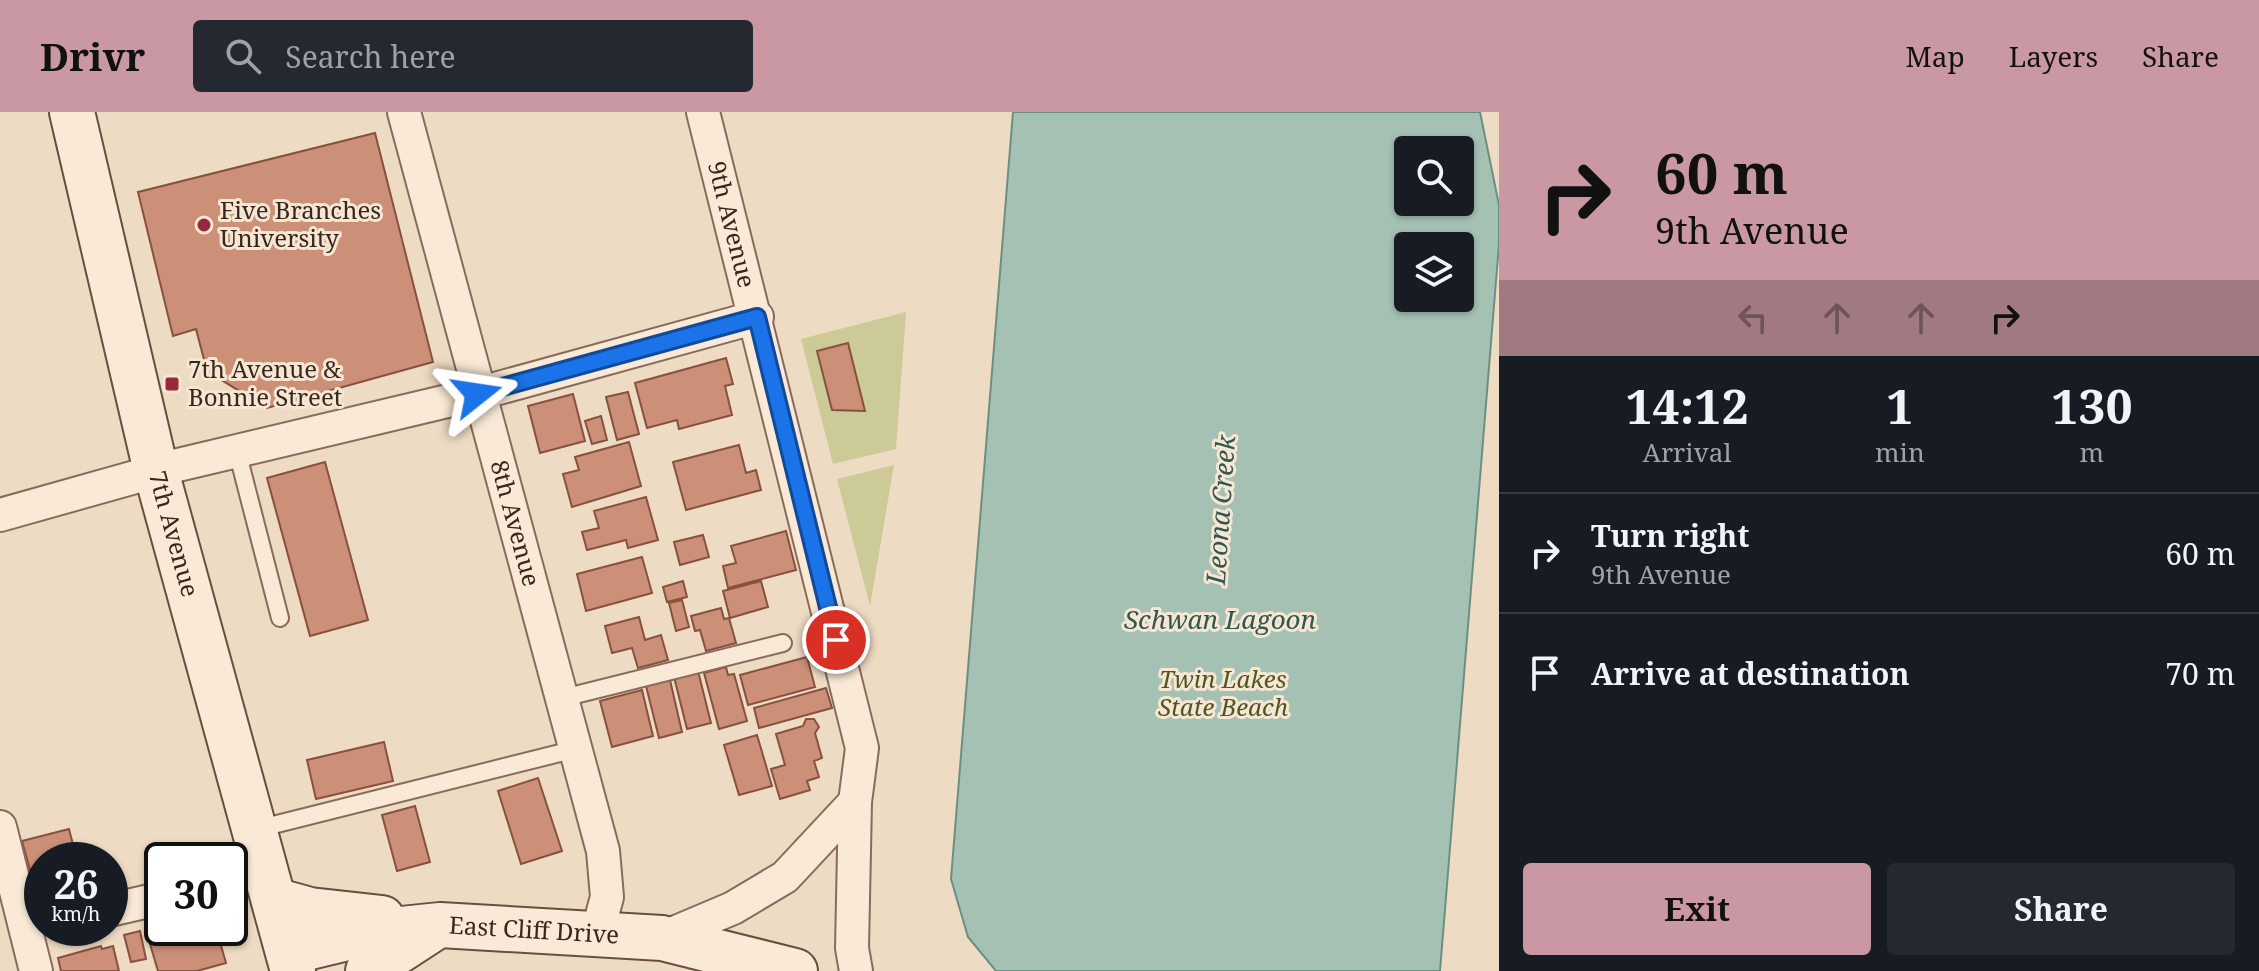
<!DOCTYPE html>
<style>
body{margin:0;font-family:"Noto Serif",serif;background:#242831;color:#f1f3f6;height:100vh;display:flex;flex-direction:column;font-size:30px;white-space:nowrap}
*{box-sizing:border-box;margin:0}
p{font-size:26px;color:#9ea1a6}
.icon{flex:none;width:44px;height:44px;fill:none;stroke:currentColor;stroke-width:2;stroke-linecap:round;stroke-linejoin:round}
.map{position:relative;flex:1;overflow:hidden}
.drawer{display:flex;flex-direction:column;background:#171b24;width:760px}
.drawer>*{flex:none}
.banner{background:#c998a2;color:#111;overflow:hidden}
.tools{position:absolute;left:1394px;top:24px;display:grid;gap:16px}
.tools a{display:grid;place-items:center;width:80px;height:80px;border-radius:8px;background:#171b24;box-shadow:0 2px 6px #0004;font-size:40px}
.speed{position:absolute;left:24px;top:730px;display:flex;gap:16px;font-size:40px;font-weight:700;text-align:center}
.speed>*{display:grid;place-content:center;width:104px;height:104px;border-radius:50%;background:#171b24;box-shadow:0 2px 6px #0004;line-height:1}
.speed small{font-size:20px;font-weight:400}
.speed .limit{border:4px solid #111;border-radius:12px;background:#fff;color:#111}
.pin{position:absolute;display:grid;place-items:center;width:68px;height:68px;color:#fff;margin:-34px;border:4px solid #fff;border-radius:50%;box-shadow:0 2px 8px #0007}
.me{position:absolute;width:88px;margin:-44px;rotate:75deg;stroke-linejoin:round;filter:drop-shadow(0 0 6px #0008)}
.turn{display:flex;align-items:center;gap:28px;height:168px;padding:0 24px;font-size:36px}
.turn .icon{width:104px;height:104px;stroke-width:2.5}
.turn b{display:block;font-size:56px;line-height:68px}
.lanes{display:flex;align-items:center;height:76px;padding:0 24px;background:#0003;justify-content:center;gap:40px;direction:ltr}
.lanes .off{opacity:.35}
.eta{display:flex;justify-content:space-evenly;align-items:center;height:136px;text-align:center}
.eta b{font-size:48px;font-weight:700;line-height:56px}
.primary-button{display:flex;gap:16px;margin-top:auto;padding:16px 24px}
.primary-button a{flex:1;height:92px;border-radius:8px;background:#c998a2;color:#111;font-size:32px;font-weight:700;line-height:92px;text-align:center}
.primary-button a+a{background:#242831;color:#f1f3f6}
ul{padding:0;list-style:none}
li{display:flex;align-items:center;gap:24px;height:120px;padding:0 24px;border-top:2px solid #363941}
li div{flex:1}
li b{display:block;font-size:30px}
li em{font-style:normal}
header{display:flex;align-items:center;gap:48px;box-sizing:border-box;height:112px;padding:0 40px;background:#c998a2;color:#111}
header strong{font-size:38px}
nav{display:flex;gap:44px;margin-inline-start:auto;font-size:28px}
.search{width:560px;height:72px;background:#242831;display:flex;align-items:center;gap:20px;box-sizing:border-box;padding:0 28px;border-radius:8px;color:#9ea1a6;font-size:30px}
main{display:flex;flex:1;min-height:0}
.map>svg:first-child{display:block}
</style>
<header>
<strong>Drivr</strong>
<div class="search"><svg class="icon" aria-label="search" viewBox="0 0 24 24"><circle cx="10" cy="10" r="6"/><path d="M15 15l6 6"/></svg>Search here</div>
<nav><a>Map</a><a>Layers</a><a>Share</a></nav>
</header>
<main>
<div class="map">
<svg width="1499" height="859" viewBox="0 0 1499 859">
<rect width="100%" height="100%" fill="#eedbc3"/>
<path fill="#ccca97" d="M 906,200 L 896,337 L 833,352 L 801,227 Z
M 894,353 L 870,494 L 837,367 Z"/>
<path fill="#a5c1b4" stroke="#6c8f81" stroke-width="2" fill-rule="evenodd" d="M 1013,0 L 1480,0 L 1499,93 L 1499,132 L 1440,859 L 996,859 L 968,825 L 951,767 ZM 1408,38 L 1460,38 L 1460,90 L 1408,90 ZM 1408,134 L 1460,134 L 1460,186 L 1408,186 Z"/>
<path fill="#cc8f78" stroke="#88513f" stroke-width="2" d="M 375,21 L 433,250 L 267,296 L 207,259 L 196,217 L 173,224 L 138,80 Z
M 848,231 L 865,299 L 832,298 L 817,239 Z
M 726,246 L 733,272 L 725,274 L 732,303 L 679,317 L 677,308 L 647,316 L 635,271 Z
M 628,280 L 639,322 L 617,328 L 606,285 Z
M 573,282 L 585,329 L 540,341 L 528,294 Z
M 601,304 L 607,328 L 592,332 L 585,309 Z
M 629,330 L 641,374 L 572,395 L 563,362 L 579,358 L 575,345 Z
M 739,333 L 746,361 L 756,358 L 761,378 L 686,398 L 673,350 Z
M 325,350 L 368,508 L 310,524 L 267,366 Z
M 646,385 L 658,428 L 628,436 L 626,428 L 587,438 L 582,420 L 599,416 L 594,399 Z
M 786,419 L 796,458 L 728,476 L 723,454 L 736,451 L 731,434 Z
M 703,423 L 709,445 L 680,453 L 674,430 Z
M 642,445 L 652,481 L 586,499 L 577,462 Z
M 683,469 L 687,485 L 667,490 L 663,475 Z
M 761,469 L 768,495 L 730,506 L 723,479 Z
M 682,488 L 689,515 L 676,519 L 669,491 Z
M 721,496 L 724,507 L 729,506 L 736,531 L 706,539 L 700,518 L 695,519 L 691,504 Z
M 639,505 L 645,528 L 661,523 L 668,548 L 638,556 L 632,536 L 612,541 L 605,514 Z
M 807,545 L 815,575 L 748,593 L 740,563 Z
M 726,555 L 728,563 L 734,562 L 747,609 L 719,617 L 704,561 Z
M 698,559 L 711,611 L 687,617 L 674,565 Z
M 670,568 L 682,620 L 659,626 L 646,574 Z
M 826,576 L 832,596 L 759,616 L 754,596 Z
M 642,578 L 653,624 L 612,635 L 600,589 Z
M 806,607 L 814,607 L 819,615 L 815,621 L 822,646 L 814,649 L 819,665 L 807,669 L 810,678 L 780,687 L 771,657 L 785,653 L 776,622 L 803,614 Z
M 757,623 L 772,674 L 739,683 L 724,633 Z
M 384,630 L 393,669 L 316,687 L 307,648 Z
M 538,666 L 562,739 L 521,752 L 498,679 Z
M 415,694 L 430,750 L 397,759 L 382,703 Z
M 69,717 L 77,748 L 42,748 L 42,782 L 37,783 L 22,729 Z
M 207,816 L 216,816 L 226,851 L 197,859 L 158,859 L 150,832 Z
M 140,819 L 146,847 L 131,850 L 124,823 Z
M 101,834 L 102,837 L 113,834 L 119,859 L 61,859 L 58,846 Z"/>
<g fill="none" stroke-linecap="round" stroke-linejoin="round">
<g stroke="#886b5a" stroke-width="20">
<path id="lane" d="M 237,339 L 280,506
M 563,586 L 783,531
M 257,717 L 576,637"/>
</g>
<g stroke="#886b5a" stroke-width="36">
<g id="street">
<path id="s1" d="M 404,0 L 603,739 L 607,785 L 597,822"/>
<path id="s2" d="M 703,0 L 862,636 L 855,690 L 852,836 L 856,859"/>
<path d="M 0,403 L 178,353 L 477,282 L 757,205"/>
<path d="M 0,715 L 36,859"/>
<path d="M 110,798 L 162,786"/>
<path d="M 662,826 L 733,796 L 785,765 L 855,690"/>
</g>
</g>
<g stroke="#6a4d3d" stroke-width="48">
<g id="secondary">
<path id="s3" d="M 72,0 L 156,359 L 293,859"/>
<path d="M 274,788 L 310,798 L 382,806"/>
<path id="s4" d="M 289,840 L 372,820 L 440,813 L 662,826 L 795,859"/>
<path d="M 368,859 L 431,818"/>
</g>
</g>
<use href="#lane" stroke="#f9e9d6" stroke-width="16"/>
<use href="#street" stroke="#f9e9d6" stroke-width="32"/>
<use href="#secondary" stroke="#f9e9d6" stroke-width="44"/>
</g>
<g fill="none" stroke-linecap="round" stroke-linejoin="round">
<g stroke="#114b97" stroke-width="20">
<path id="route" d="M 477,282 L 757,205 L 836,528"/>
</g>
<use href="#route" stroke="#1a73e8" stroke-width="14"/>
</g>
<g fill="#98293b" stroke="#f6e6d2" stroke-width="3">
<circle cx="204" cy="113" r="8"/>
<rect x="164" y="264" width="16" height="16" rx="4"/>
</g>
<g text-anchor="middle" stroke-width="6" stroke-linejoin="round" paint-order="stroke">
<g font-size="24" fill="#38271e" stroke="#f6e6d2" text-anchor="start">
<text x="220" y="107">Five Branches<tspan x="220" dy="28">University</tspan></text>
<text x="188" y="266">7th Avenue &amp;<tspan x="188" dy="28">Bonnie Street</tspan></text>
</g>
<g font-size="24" fill="#38271e" stroke="#f6e6d2">
<text dy="8" stroke="none"><textPath href="#s2" startOffset="116">9th Avenue</textPath></text>
<text dy="8" stroke="none"><textPath href="#s1" startOffset="426">8th Avenue</textPath></text>
<text dy="8" stroke="none"><textPath href="#s3" startOffset="434">7th Avenue</textPath></text>
<text dy="8" stroke="none"><textPath href="#s4" startOffset="248">East Cliff Drive</textPath></text>
</g>
<g font-size="24" font-style="italic" fill="#505524" stroke="#f6e6d2">
<text x="1223" y="576">Twin Lakes<tspan x="1223" dy="28">State Beach</tspan></text>
</g>
<g font-size="26" font-style="italic" fill="#2d584f" stroke="#f6e6d2">
<text transform="translate(1221 398) rotate(-86)" y="9">Leona Creek</text>
<text x="1220" y="517">Schwan Lagoon</text>
</g>
</g>
</svg>
<div class="tools">
<a><svg class="icon" aria-label="search" viewBox="0 0 24 24"><circle cx="10" cy="10" r="6"/><path d="M15 15l6 6"/></svg></a>
<a><svg class="icon" aria-label="layers" viewBox="0 0 24 24"><path d="M12 4l9 5-9 5-9-5zM3 14l9 5 9-5"/></svg></a>
</div>
<div class="speed"><div>26<small>km/h</small></div><div class="limit">30</div></div>
<div class="pin" style="left:836px;top:528px;background:#d93025"><svg class="icon" aria-label="arrive" viewBox="0 0 24 24"><path d="M6 21V4h12l-3 4 3 4H6"/></svg></div>
<svg class="me" style="left:477px;top:282px" viewBox="-20 -20 40 40"><path d="M0-17L14 15 0 8-14 15z" fill="#1a73e8" stroke="#fff" stroke-width="4"/></svg>
</div>
<section class="drawer">
<div class="banner">
<div class="turn"><svg class="icon" aria-label="right" viewBox="0 0 24 24"><path d="M7 20v-9h11M14 6l5 5-5 5"/></svg><div><b>60 m</b>9th Avenue</div></div>
<div class="lanes"><svg class="icon off" aria-label="left" viewBox="0 0 24 24"><path d="M17 20v-9H6M10 6l-5 5 5 5"/></svg><svg class="icon off" aria-label="ahead" viewBox="0 0 24 24"><path d="M12 20V5M6 11l6-6 6 6"/></svg><svg class="icon off" aria-label="ahead" viewBox="0 0 24 24"><path d="M12 20V5M6 11l6-6 6 6"/></svg><svg class="icon" aria-label="right" viewBox="0 0 24 24"><path d="M7 20v-9h11M14 6l5 5-5 5"/></svg></div>
</div>
<div class="eta">
<div><b>14:12</b><p>Arrival</p></div>
<div><b>1</b><p>min</p></div>
<div><b>130</b><p>m</p></div>
</div>
<ul>
<li><svg class="icon" aria-label="right" viewBox="0 0 24 24"><path d="M7 20v-9h11M14 6l5 5-5 5"/></svg><div><b>Turn right</b><p>9th Avenue</p></div><em>60 m</em></li>
<li><svg class="icon" aria-label="arrive" viewBox="0 0 24 24"><path d="M6 21V4h12l-3 4 3 4H6"/></svg><div><b>Arrive at destination</b></div><em>70 m</em></li>
</ul>
<div class="primary-button"><a>Exit</a><a>Share</a></div>
</section>
</main>
